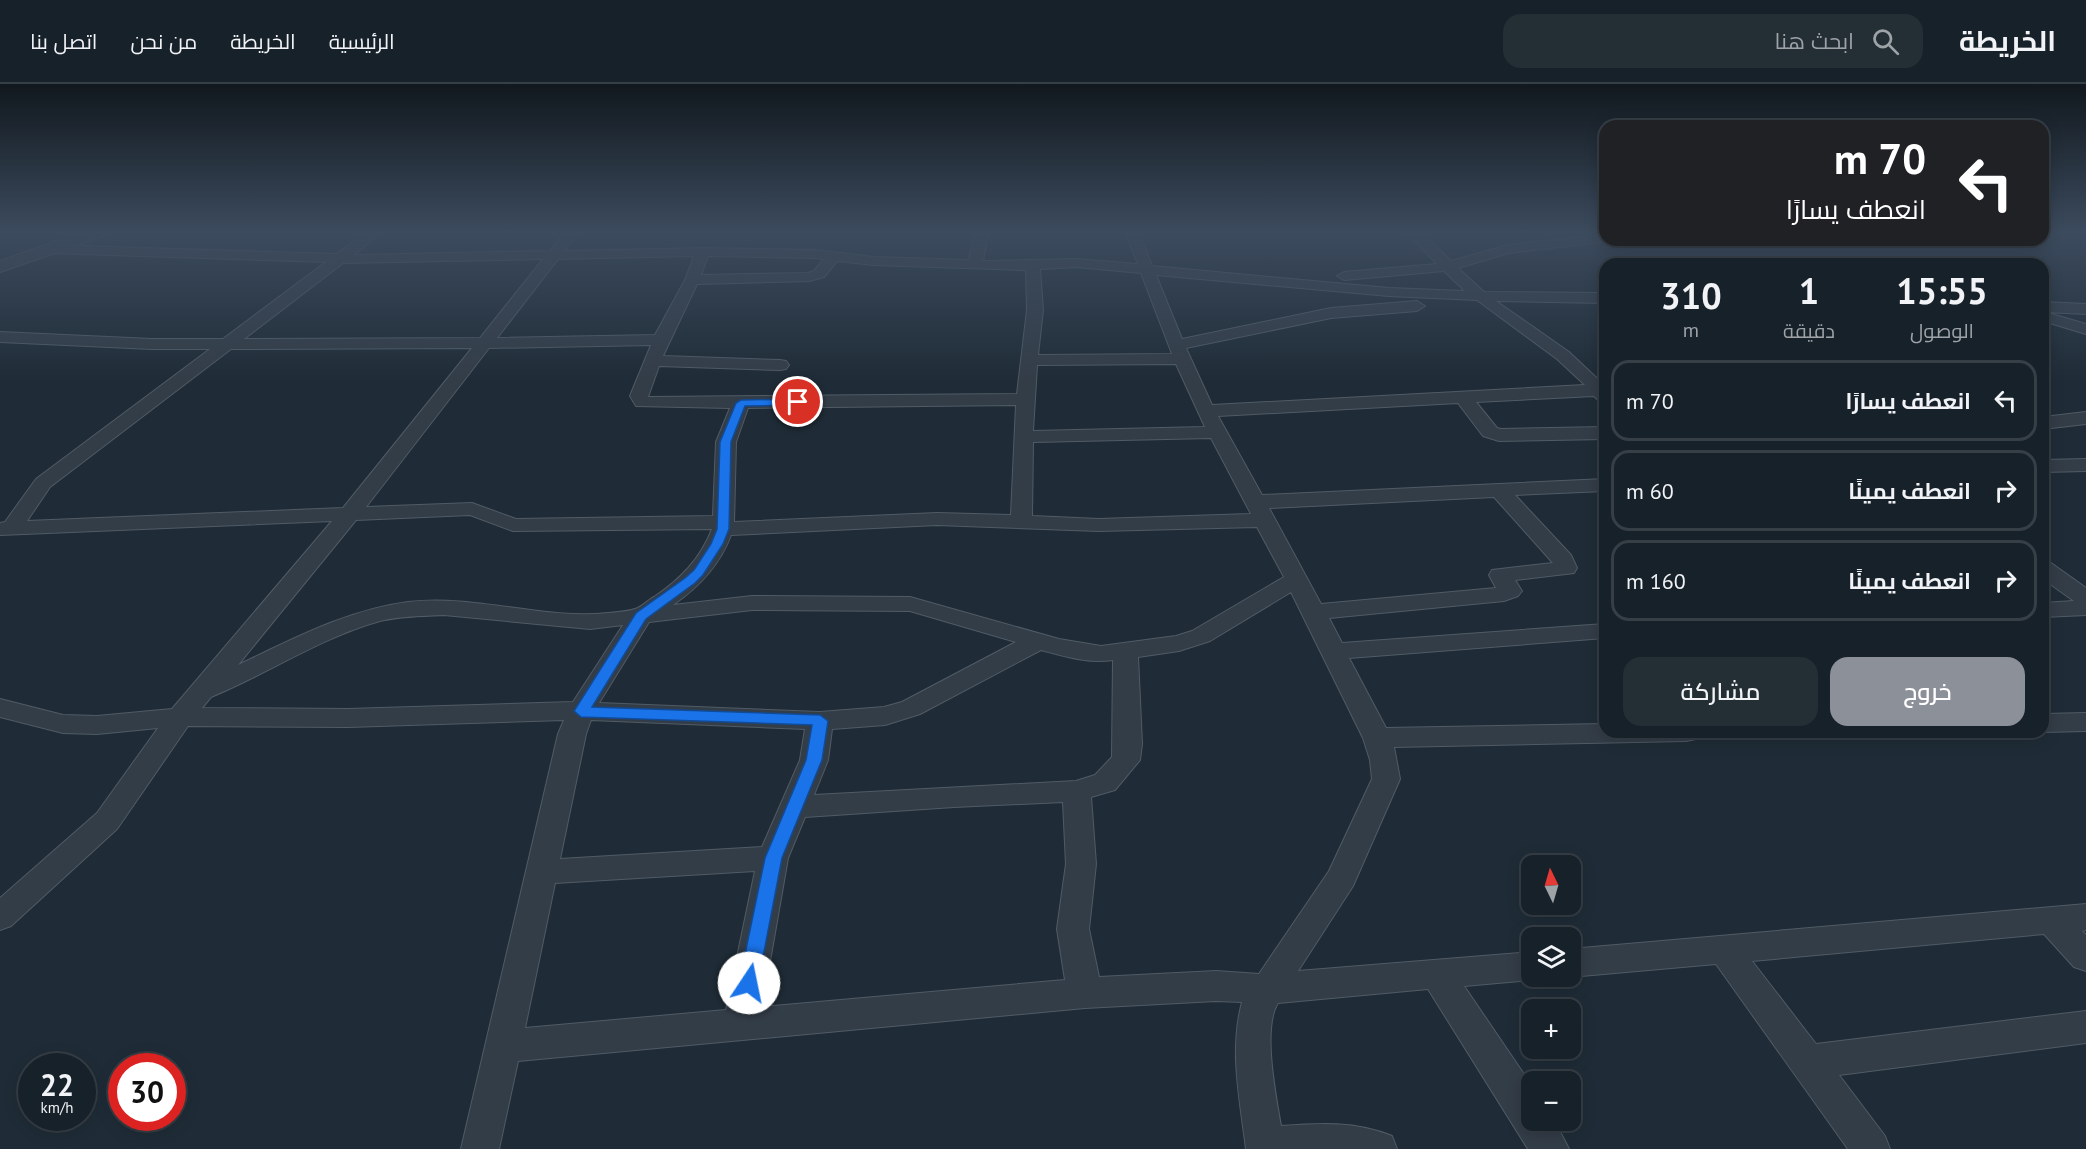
<!DOCTYPE html>
<html lang="ar">
<meta charset="utf-8">
<style>
body{margin:0;font-family:"PT Sans",Cairo,sans-serif;background:#242e35;color:#f1f3f6;direction:rtl;height:100vh;display:flex;flex-direction:column;font-size:22px;white-space:nowrap}
*{box-sizing:border-box;margin:0}
p{font-size:20px;color:#9ea3a8}
.icon{flex:none;width:33px;height:33px;fill:none;stroke:currentColor;stroke-width:2;stroke-linecap:round;stroke-linejoin:round}
.map{position:relative;flex:1;overflow:hidden;direction:ltr}
.panel{position:absolute;left:1599px;top:174px;width:450px;height:480px;display:flex;flex-direction:column;background:#172129;border-radius:18px;box-shadow:0 3px 15px #0003,0 0 0 2px #363e46;direction:rtl}
.panel>*{flex:none}
.banner{position:absolute;left:1599px;top:36px;width:450px;height:126px;border-radius:18px;box-shadow:0 3px 15px #0003,0 0 0 2px #363e46;direction:rtl;background:#202124;color:#fff;overflow:hidden}
.needle{width:39px;rotate:355deg}
.controls{position:absolute;left:1521px;top:771px;display:grid;gap:12px}
.controls a{display:grid;place-items:center;width:60px;height:60px;border-radius:12px;background:#172129;box-shadow:0 3px 15px #0003,0 0 0 2px #363e46;font-size:30px}
.speed{position:absolute;left:18px;top:969px;display:flex;gap:12px;font-size:30px;font-weight:700;text-align:center}
.speed>*{display:grid;place-content:center;width:78px;height:78px;border-radius:50%;background:#172129;box-shadow:0 3px 15px #0003,0 0 0 2px #363e46;line-height:1}
.speed small{font-size:15px;font-weight:400}
.speed .limit{border:9px solid #d22;background:#fff;color:#111}
.pin{position:absolute;display:grid;place-items:center;width:51px;height:51px;color:#fff;margin:-26px;border:3px solid #fff;border-radius:50%;box-shadow:0 2px 6px #0007}
.me{position:absolute;width:66px;margin:-33px;rotate:11deg;stroke-linejoin:round;filter:drop-shadow(0 0 4px #0008)}
.turn{display:flex;align-items:center;gap:21px;height:126px;padding:0 24px;font-size:27px}
.turn .icon{width:78px;height:78px;stroke-width:2.5}
.turn b{display:block;font-size:42px;line-height:51px}
.eta{display:flex;justify-content:space-evenly;align-items:center;height:102px;text-align:center}
.eta b{font-size:36px;font-weight:600;line-height:42px}
.button{display:flex;gap:12px;margin-top:auto;padding:12px 24px}
.button a{flex:1;height:69px;border-radius:18px;background:#8c9099;color:#fff;font-size:24px;font-weight:600;line-height:69px;text-align:center}
.button a+a{background:#242e35;color:#f1f3f6}
ul{padding:0;list-style:none}
li{display:flex;align-items:center;gap:18px;height:81px;margin:0 12px 9px;padding:0 12px;border:3px solid #363e46;border-radius:18px}
li div{flex:1}
li b{display:block;font-size:22px}
li em{font-style:normal}
header{display:flex;align-items:center;gap:36px;box-sizing:border-box;height:84px;padding:0 30px;background:#172129;border-bottom:2px solid #363e46}
header strong{font-size:28px}
nav{display:flex;gap:33px;margin-inline-start:auto;font-size:21px}
.search{width:420px;height:54px;background:#242e35;display:flex;align-items:center;gap:15px;box-sizing:border-box;padding:0 21px;border-radius:18px;color:#9ea3a8;font-size:22px}
.map>svg:first-child{display:block}
</style>
<header>
<strong>الخريطة</strong>
<div class="search"><svg class="icon" aria-label="search" viewBox="0 0 24 24"><circle cx="10" cy="10" r="6"/><path d="M15 15l6 6"/></svg>ابحث هنا</div>
<nav><a>الرئيسية</a><a>الخريطة</a><a>من نحن</a><a>اتصل بنا</a></nav>
</header>
<div class="map">
<svg width="2086" height="1065" viewBox="0 0 2086 1065">
<rect width="100%" height="100%" fill="#1f2c37"/>
<g fill="none" stroke-linecap="round" stroke-linejoin="round">
<g stroke="#505b66" stroke-width="2">
<path id="minor" d="M 366,148 L 382,148 L 354,171 L 550,167 L 565,148 L 579,148 L 564,167 L 703,164 L 815,166 L 874,173 L 969,176 L 974,148 L 988,148 L 983,177 L 1076,175 L 1138,180 L 1125,148 L 1139,148 L 1152,182 L 1389,204 L 1465,207 L 1444,187 L 1344,196 L 1337,192 L 1344,188 L 1437,180 L 1406,148 L 1421,148 L 1451,177 L 1508,161 L 1605,150 L 1605,156 L 1610,157 L 1509,169 L 1458,184 L 1484,208 L 1605,209 L 1605,219 L 1496,217 L 1569,268 L 1605,302 L 1605,317 L 1598,316 L 1594,312 L 1476,318 L 1497,344 L 1501,345 L 1605,343 L 1605,355 L 1499,357 L 1483,352 L 1458,319 L 1218,332 L 1262,411 L 1605,395 L 1605,407 L 1515,411 L 1571,471 L 1577,484 L 1574,489 L 1515,496 L 1522,507 L 1518,512 L 1504,517 L 1329,534 L 1342,559 L 1605,540 L 1605,554 L 1349,574 L 1386,644 L 1605,640 L 1605,648 L 1700,648 L 1696,655 L 1686,657 L 1394,663 L 1400,695 L 1353,802 L 1298,887 L 1532,868 L 1532,892 L 1543,892 L 1532,896 L 1464,902 L 1532,1002 L 1532,1036 L 1554,1036 L 1569,1065 L 1528,1065 L 1428,905 L 1278,919 C 1262,944 1276,1012 1281,1042 C 1318,1039 1356,1037 1392,1052 L 1397,1065 L 1246,1065 C 1240,1016 1229,967 1242,918 L 1216,917 L 1085,924 L 518,977 L 499,1065 L 461,1065 L 558,650 L 564,636 L 348,643 L 188,642 L 117,745 L 11,842 L 0,846 L 0,814 L 97,729 L 158,644 L 97,650 L 63,649 L 0,633 L 0,615 L 63,631 L 97,632 L 172,625 L 332,437 L 0,451 L 0,439 L 5,438 L 36,395 L 210,265 L 152,265 L 0,258 L 0,248 L 152,255 L 223,255 L 326,178 L 50,169 L 43,165 L 50,161 L 337,170 ZM 694,172 L 685,196 L 655,251 L 497,254 L 558,175 ZM 708,172 L 815,174 L 824,175 L 814,187 L 808,189 L 701,191 ZM 543,175 L 480,254 L 244,255 L 343,179 ZM 837,177 L 874,181 L 1026,186 L 1027,226 L 1017,310 L 648,313 L 659,282 L 780,286 L 786,285 L 789,281 L 786,277 L 780,276 L 663,272 L 697,200 L 809,197 L 824,193 ZM 1076,183 L 1141,189 L 1172,270 L 1038,271 L 1043,226 L 1040,185 ZM 1156,191 L 1389,212 L 1477,216 L 1557,275 L 1585,301 L 1212,321 L 1186,264 L 1331,234 L 1417,227 L 1425,222 L 1417,217 L 1331,224 L 1182,255 ZM 651,261 L 630,312 L 636,322 L 730,324 L 716,358 L 713,432 L 516,435 L 472,419 L 366,423 L 489,264 ZM 472,264 L 343,424 L 27,437 L 50,403 L 231,265 ZM 1176,280 L 1205,343 L 1033,347 L 1037,281 ZM 1016,321 L 1011,431 L 937,429 L 734,438 L 736,358 L 748,324 ZM 1211,354 L 1251,430 L 1099,435 L 1032,432 L 1033,358 ZM 1494,413 L 1553,479 L 1492,486 L 1489,491 L 1496,504 L 1321,520 L 1269,424 ZM 470,431 L 513,447 L 712,445 C 700,475 681,495 654,513 C 648,516 642,523 635,525 C 627,528 616,528 608,529 C 542,536 475,510 408,518 C 347,526 293,555 238,581 L 356,436 ZM 937,441 L 1099,447 L 1257,443 L 1284,493 L 1192,547 L 1176,552 L 1101,562 L 1059,555 L 910,513 L 752,512 L 673,521 C 699,503 720,481 731,451 ZM 1291,508 L 1363,654 L 1370,676 L 1372,695 L 1329,787 L 1259,890 L 1216,887 L 1099,893 L 1089,845 L 1096,780 L 1091,713 L 1115,706 L 1140,676 L 1142,660 L 1138,573 L 1179,567 L 1210,557 ZM 752,526 L 910,527 L 1016,558 L 902,618 L 884,623 L 820,628 L 599,619 L 649,538 ZM 444,531 L 590,545 L 623,541 L 573,618 L 348,625 L 202,624 L 211,613 C 267,590 322,553 380,537 C 401,532 422,532 444,531 ZM 1041,566 C 1064,572 1088,580 1113,576 L 1112,673 L 1095,691 L 1076,697 L 814,711 L 828,676 L 832,645 L 885,641 L 920,630 ZM 591,636 L 805,645 L 800,676 L 762,763 L 560,775 L 586,650 ZM 1063,718 L 1066,780 L 1057,845 L 1065,896 L 762,923 L 788,774 L 805,733 L 954,723 ZM 755,787 L 726,926 L 525,944 L 555,799 Z
M 2043,218 L 2086,220 L 2086,230 L 2045,228 L 2086,240 L 2086,250 L 2043,237 Z
M 2086,328 L 2086,340 L 2043,345 L 2043,333 Z
M 2086,375 L 2086,387 L 2043,388 L 2043,376 Z
M 2043,477 L 2051,479 L 2086,504 L 2086,531 L 2043,533 L 2043,519 L 2074,517 L 2043,495 Z
M 2086,629 L 2086,647 L 2043,648 L 2043,630 Z
M 2086,820 L 2086,846 L 2082,847 L 2086,851 L 2086,887 L 2074,883 L 2044,850 L 1752,877 L 1816,960 L 2086,927 L 2086,959 L 1839,991 L 1885,1052 L 1890,1065 L 1848,1065 L 1716,880 L 1570,893 L 1568,892 L 1570,892 L 1570,865 Z"/>
</g>
<g stroke="#505b66" stroke-width="2">
<path id="tertiary" d="M 82,148 L 106,148 L 104,152 L 0,188 L 0,177 Z"/>
</g>
<use href="#minor" fill="#333d48" fill-rule="evenodd"/>
<use href="#tertiary" fill="#333d48" fill-rule="evenodd"/>
</g>
<linearGradient id="sky" x2="0" y2="1"><stop stop-color="#11181e"/><stop offset="0.5" stop-color="#3c4b5e"/><stop offset="1" stop-color="#3c4b5e" stop-opacity="0"/></linearGradient>
<rect width="2086" height="297" fill="url(#sky)"/>
<path fill="#1a73e8" stroke="#114b97" stroke-width="1.5" d="M 741,316 L 798,315 L 803,318 L 798,321 L 745,322 L 731,358 L 729,445 L 723,460 L 703,491 L 695,499 L 646,535 L 592,623 L 820,631 L 828,637 L 822,676 L 782,774 L 758,899 L 756,905 L 749,907 L 742,905 L 739,899 L 765,774 L 806,676 L 812,641 L 581,633 L 574,627 L 636,529 L 685,494 L 694,486 L 711,460 L 717,445 L 720,358 L 736,319 Z"/>
</svg>
<div class="controls">
<a><svg class="needle" viewBox="-14 -14 28 28"><path d="M0-13l5 13h-10z" fill="#e53935"/><path d="M0 13l5-13h-10z" fill="#9ea3a8"/></svg></a>
<a><svg class="icon" aria-label="layers" viewBox="0 0 24 24"><path d="M12 4l9 5-9 5-9-5zM3 14l9 5 9-5"/></svg></a>
<a>+</a>
<a>−</a>
</div>
<div class="speed"><div>22<small>km/h</small></div><div class="limit">30</div></div>
<div class="pin" style="left:798px;top:318px;background:#d93025"><svg class="icon" aria-label="arrive" viewBox="0 0 24 24"><path d="M6 21V4h12l-3 4 3 4H6"/></svg></div>
<svg class="me" style="left:749px;top:899px" viewBox="-20 -20 40 40"><circle r="19" fill="#fff"/><path d="M0-13L10 11 0 6-10 11z" fill="#1a73e8"/></svg>
<div class="banner">
<div class="turn"><svg class="icon" aria-label="left" viewBox="0 0 24 24"><path d="M17 20v-9H6M10 6l-5 5 5 5"/></svg><div><b>70 m</b>انعطف يسارًا</div></div>
</div>
<section class="panel">
<div class="eta">
<div><b>15:55</b><p>الوصول</p></div>
<div><b>1</b><p>دقيقة</p></div>
<div><b>310</b><p>m</p></div>
</div>
<ul>
<li><svg class="icon" aria-label="left" viewBox="0 0 24 24"><path d="M17 20v-9H6M10 6l-5 5 5 5"/></svg><div><b>انعطف يسارًا</b></div><em>70 m</em></li>
<li><svg class="icon" aria-label="right" viewBox="0 0 24 24"><path d="M7 20v-9h11M14 6l5 5-5 5"/></svg><div><b>انعطف يمينًا</b></div><em>60 m</em></li>
<li><svg class="icon" aria-label="right" viewBox="0 0 24 24"><path d="M7 20v-9h11M14 6l5 5-5 5"/></svg><div><b>انعطف يمينًا</b></div><em>160 m</em></li>
</ul>
<div class="button"><a>خروج</a><a>مشاركة</a></div>
</section>
</div>
